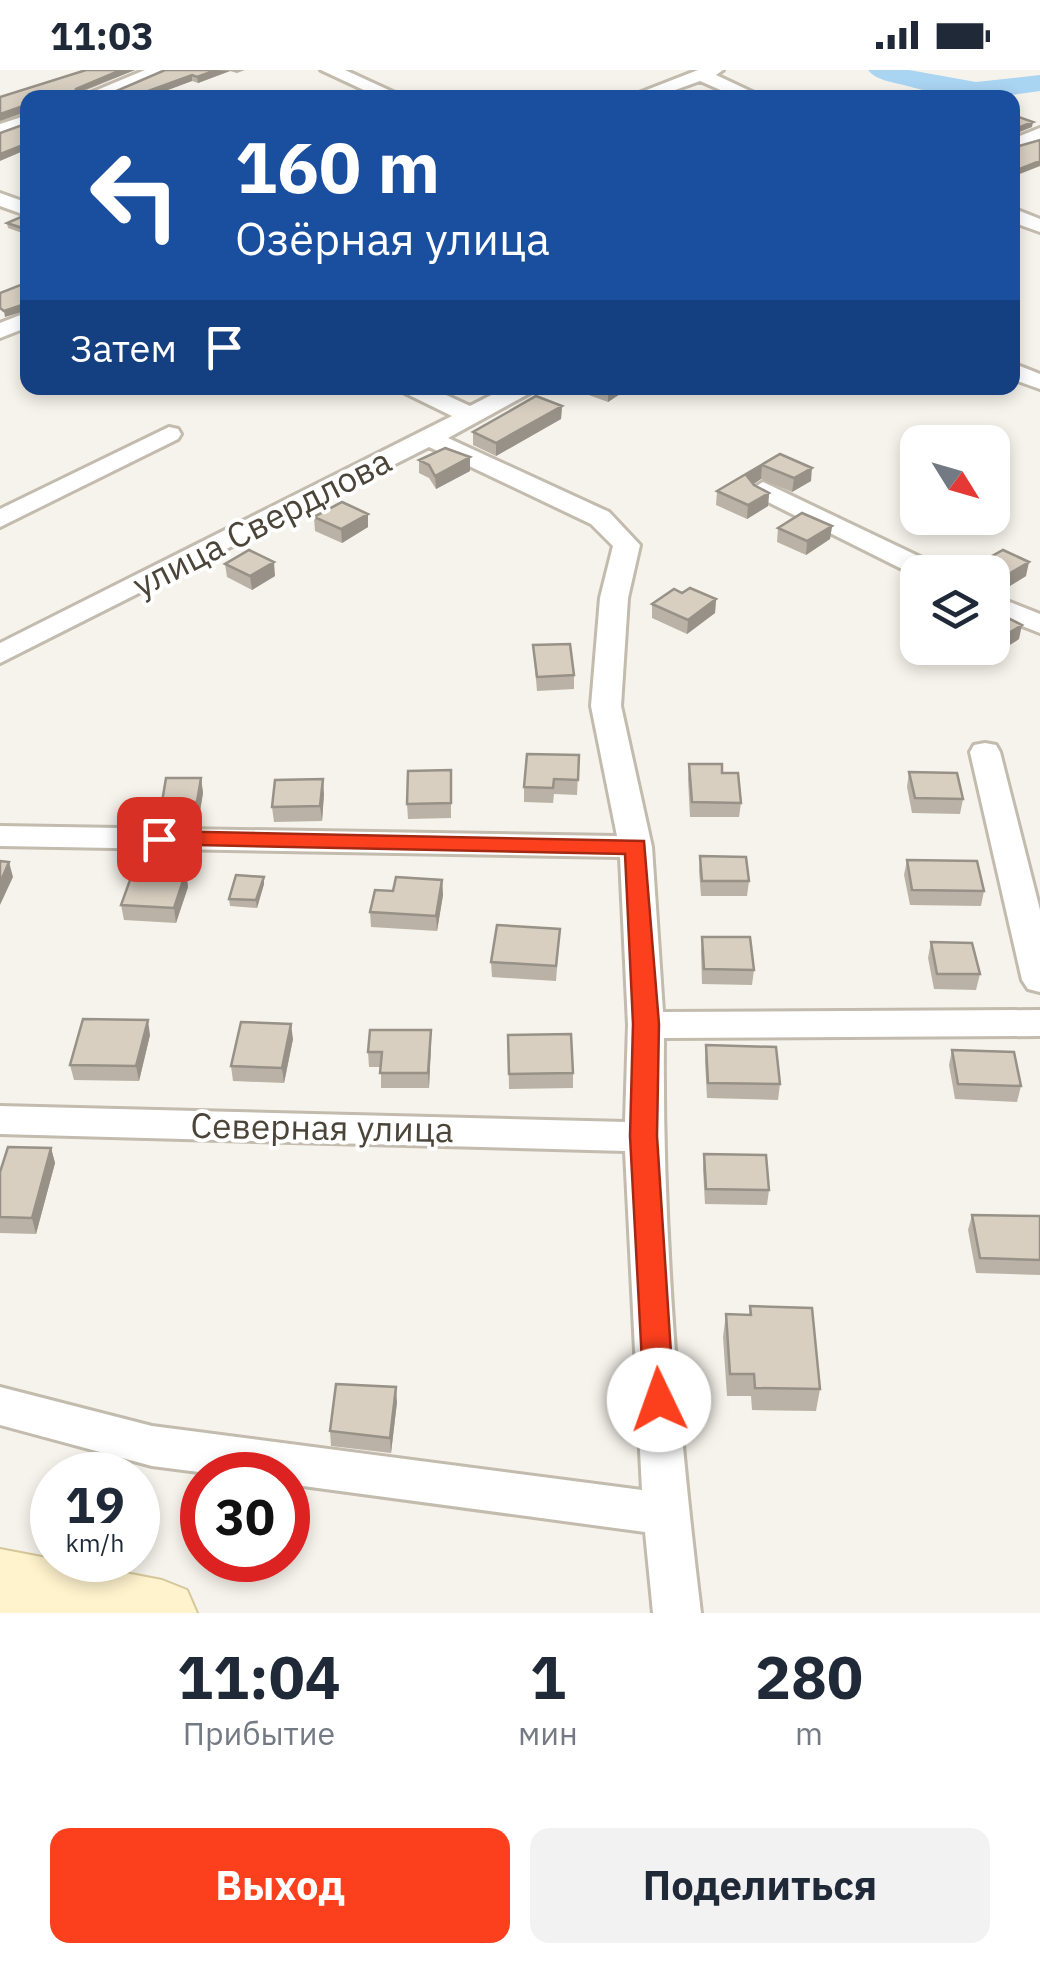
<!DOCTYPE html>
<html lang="ru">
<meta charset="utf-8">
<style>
body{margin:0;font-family:"IBM Plex Sans",sans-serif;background:#f2f2f3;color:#1f2937;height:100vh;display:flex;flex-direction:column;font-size:38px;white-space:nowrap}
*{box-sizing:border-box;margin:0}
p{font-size:32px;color:#747a83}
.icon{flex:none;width:55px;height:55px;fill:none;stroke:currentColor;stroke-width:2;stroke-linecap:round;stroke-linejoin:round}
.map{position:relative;height:1543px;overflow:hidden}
.drawer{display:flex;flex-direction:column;background:#fff;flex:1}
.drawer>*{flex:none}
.top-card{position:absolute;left:20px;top:20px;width:1000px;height:305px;border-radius:20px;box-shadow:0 5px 15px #0003;background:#1a4fa0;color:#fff;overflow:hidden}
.needle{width:65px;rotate:127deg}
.controls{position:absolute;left:900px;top:355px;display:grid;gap:20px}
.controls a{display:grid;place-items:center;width:110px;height:110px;border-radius:20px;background:#fff;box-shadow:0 5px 15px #0003;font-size:50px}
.speed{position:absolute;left:30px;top:1382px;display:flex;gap:20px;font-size:50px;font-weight:700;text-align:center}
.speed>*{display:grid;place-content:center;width:130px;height:130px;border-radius:50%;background:#fff;box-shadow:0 5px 15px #0003;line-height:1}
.speed small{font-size:25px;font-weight:400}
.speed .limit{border:15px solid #d22;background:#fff;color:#111}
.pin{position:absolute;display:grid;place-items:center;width:85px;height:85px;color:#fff;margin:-42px;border-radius:20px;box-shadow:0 5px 15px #0006}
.me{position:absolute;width:110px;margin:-55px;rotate:357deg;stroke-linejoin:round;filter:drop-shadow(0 0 8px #0008)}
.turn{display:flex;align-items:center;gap:35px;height:210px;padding:0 50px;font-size:45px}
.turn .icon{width:130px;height:130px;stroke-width:2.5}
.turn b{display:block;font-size:70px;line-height:85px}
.then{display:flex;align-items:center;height:95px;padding:0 50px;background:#0003;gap:20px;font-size:38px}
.eta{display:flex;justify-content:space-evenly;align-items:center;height:170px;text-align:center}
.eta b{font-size:60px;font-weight:800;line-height:70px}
.primary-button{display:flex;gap:20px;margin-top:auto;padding:20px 50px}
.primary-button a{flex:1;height:115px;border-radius:20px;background:#fc3f1d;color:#fff;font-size:40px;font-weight:800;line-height:115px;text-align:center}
.primary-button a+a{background:#f2f2f3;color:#1f2937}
.status{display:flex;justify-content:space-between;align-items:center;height:70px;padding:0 50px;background:#fff;direction:ltr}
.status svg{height:28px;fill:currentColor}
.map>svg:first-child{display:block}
</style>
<div class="status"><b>11:03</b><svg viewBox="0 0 49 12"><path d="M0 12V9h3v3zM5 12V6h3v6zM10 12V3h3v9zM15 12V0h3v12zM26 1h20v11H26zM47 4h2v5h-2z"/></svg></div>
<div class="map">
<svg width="1040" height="1543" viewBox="0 0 1040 1543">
<rect width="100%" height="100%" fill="#f6f3ec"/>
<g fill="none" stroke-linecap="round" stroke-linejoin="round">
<path fill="#a9d4f2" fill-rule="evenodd" d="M 868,0 L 909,0 L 976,12 L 1040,5 L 1040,21 C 992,29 951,29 904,15 C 891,12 876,10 868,0 Z"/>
<g stroke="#c2bbae" stroke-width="6">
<path id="street" d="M 145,0 L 170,0 L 104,28 L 78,28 Z
M 321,0 L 345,0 L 406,28 L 381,28 Z
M 698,0 L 723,0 L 716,5 L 765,28 L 739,28 L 700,11 L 653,28 L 626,28 Z
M 28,45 L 28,56 L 0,66 L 0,54 Z
M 1040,58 L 1040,71 L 1012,81 L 1012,69 Z
M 0,123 L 28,133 L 28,146 L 0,136 Z
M 1012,138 L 1040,149 L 1040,162 L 1012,152 Z
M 28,242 L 28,257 L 0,268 L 0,253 Z
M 1012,293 L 1040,304 L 1040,319 L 1012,309 Z
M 402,318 L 431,318 L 470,336 L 505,318 L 533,318 L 530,323 L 448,368 L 609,442 L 640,475 L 628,528 L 621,636 L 652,777 L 663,942 L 1040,940 L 1040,966 L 664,968 C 662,1159 678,1353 701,1543 L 653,1543 L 645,1462 L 288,1414 L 288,1405 L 222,1405 L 152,1396 L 0,1355 L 0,1317 L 152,1356 L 642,1420 L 625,1081 L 0,1064 L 0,1036 L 625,1052 L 628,955 L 620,787 L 0,776 L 0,756 L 617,766 L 591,636 L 600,528 L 613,476 L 591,454 L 429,377 L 0,593 L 0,573 L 452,346 L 405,323 Z
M 169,357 L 178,359 L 181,364 L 178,369 L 0,457 L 0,439 Z
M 763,412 L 939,496 L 943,502 L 918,502 L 918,507 L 754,425 L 750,420 Z
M 992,525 L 1040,544 L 1040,563 L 992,544 Z
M 985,673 L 996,675 L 1000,682 L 1040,840 L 1040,922 L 1028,919 L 1022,910 L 970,682 L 974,675 Z"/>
</g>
<g stroke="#d6c79b" stroke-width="4">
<path id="secondary" d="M 0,1479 L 162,1510 L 187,1520 L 197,1543 L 0,1543 Z"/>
</g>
<use href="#street" fill="#fff" fill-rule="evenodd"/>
<use href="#secondary" fill="#fff3cd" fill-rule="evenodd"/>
</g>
<path fill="#bab2a6" d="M 86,0 L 135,0 L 77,24 L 105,26 L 165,0 L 245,0 L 237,3 L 230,1 L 198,13 L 192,11 L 146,28 L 28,28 L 28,42 L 0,51 L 0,27 Z
M 28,144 L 28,165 L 8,158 L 7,153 Z
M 583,318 L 629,318 L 608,332 L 583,323 Z
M 562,336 L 561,349 L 496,386 L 473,375 L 473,362 Z
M 780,384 L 811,411 L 792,422 L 761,409 L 753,414 L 769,423 L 768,436 L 747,449 L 716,435 L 717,421 Z
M 470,387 L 470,401 L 436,419 L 429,408 L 419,403 L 419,390 Z
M 314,447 L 368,457 L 342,473 L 315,461 Z
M 832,456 L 830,469 L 806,485 L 777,472 L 778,458 Z
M 225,494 L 275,506 L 252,520 L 227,507 Z
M 976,495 L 1026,506 L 1000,522 L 992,518 L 992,502 L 975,502 Z
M 682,523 L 716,529 L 715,543 L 687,564 L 652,548 L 652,534 Z
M 992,540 L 1019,569 L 997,583 L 986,578 L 992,578 Z
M 533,575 L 574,605 L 574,619 L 537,621 Z
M 579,685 L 577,725 L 554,724 L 553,733 L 524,732 L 524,717 Z
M 689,694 L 722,703 L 741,733 L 739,747 L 690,747 L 688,709 Z
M 451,700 L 451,748 L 408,749 L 407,734 Z
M 909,702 L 963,729 L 960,744 L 912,743 L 907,717 Z
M 201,708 L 203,723 L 199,747 L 164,747 L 162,732 Z
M 324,724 L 322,751 L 274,752 L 272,737 Z
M 700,786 L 749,811 L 747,826 L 701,826 L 699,801 Z
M 907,790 L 984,821 L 981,836 L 910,835 L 904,805 Z
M 186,802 L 188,817 L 176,853 L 124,850 L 121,835 Z
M 442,810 L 443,825 L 437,861 L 371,857 L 370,842 L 393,821 Z
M 264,814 L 257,838 L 230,836 L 229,829 Z
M 560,859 L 556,911 L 492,907 L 491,892 Z
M 702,867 L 754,900 L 752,915 L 702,914 L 701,882 Z
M 931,872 L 980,904 L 976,920 L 934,919 L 928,888 Z
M 150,965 L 139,1011 L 74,1010 L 70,995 Z
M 508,965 L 573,1003 L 573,1018 L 509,1019 Z
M 293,969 L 284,1013 L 233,1011 L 231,996 Z
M 431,975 L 429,1018 L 381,1018 L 381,997 L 369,997 L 368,982 Z
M 706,975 L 780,1014 L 778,1030 L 707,1028 L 705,991 Z
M 952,980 L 1021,1016 L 1017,1032 L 955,1029 L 949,995 Z
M 51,1078 L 55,1093 L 36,1164 L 0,1163 L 0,1102 Z
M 704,1084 L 769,1120 L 767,1135 L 705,1134 L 703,1099 Z
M 972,1145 L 1040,1146 L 1040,1205 L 976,1203 L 968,1160 Z
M 750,1236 L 820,1319 L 816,1341 L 752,1340 L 751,1326 L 727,1326 L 723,1267 L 726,1244 L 749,1245 Z
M 397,1332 L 391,1383 L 331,1376 L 330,1361 Z"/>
<path fill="#979187" d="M 121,0 L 135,0 L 74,24 L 76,19 Z
M 216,0 L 230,1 L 198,13 L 197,7 Z
M 192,5 L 192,11 L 146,28 L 129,28 Z
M 26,35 L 27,41 L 0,51 L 0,44 Z
M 1033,52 L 1032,57 L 1012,65 L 1012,60 Z
M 28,73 L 28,79 L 0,91 L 0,84 Z
M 1040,91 L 1040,96 L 1012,107 L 1012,102 Z
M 28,233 L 28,240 L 5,247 L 4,241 Z
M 613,318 L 629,318 L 608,332 L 608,321 Z
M 562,336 L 561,349 L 496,386 L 496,373 Z
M 470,387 L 470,401 L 436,419 L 435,406 Z
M 762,395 L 761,409 L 746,419 L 747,406 Z
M 812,398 L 811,411 L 792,422 L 794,408 Z
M 769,423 L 768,436 L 747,449 L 748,435 Z
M 368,444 L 368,457 L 342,473 L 341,459 Z
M 832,456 L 830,469 L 806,485 L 807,471 Z
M 274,492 L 275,506 L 252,520 L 250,506 Z
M 1029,492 L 1026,506 L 1000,522 L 1002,508 Z
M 716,529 L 715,543 L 687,564 L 688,550 Z
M 1022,555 L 1019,569 L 997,583 L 999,569 Z
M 201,708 L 203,723 L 199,747 L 197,732 Z
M 323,709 L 324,724 L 322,751 L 320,736 Z
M 9,792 L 13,807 L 0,835 L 0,813 Z
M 186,802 L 188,817 L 176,853 L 174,838 Z
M 264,807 L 264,814 L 257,838 L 256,830 Z
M 442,810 L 443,825 L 437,861 L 436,846 Z
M 148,950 L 150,965 L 139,1011 L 136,996 Z
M 291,954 L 293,969 L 284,1013 L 282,998 Z
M 431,960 L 431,975 L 429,1018 L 428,1003 Z
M 51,1078 L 55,1093 L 36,1164 L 32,1148 Z
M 396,1317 L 397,1332 L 391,1383 L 390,1368 Z"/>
<path fill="#d8cfc1" stroke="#979187" stroke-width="2.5" d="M 86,0 L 121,0 L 76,19 L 74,24 L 105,26 L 165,0 L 216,0 L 197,7 L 192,5 L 129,28 L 28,28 L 28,37 L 26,35 L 0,44 L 0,27 Z
M 1012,45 L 1013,45 L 1033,52 L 1012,60 Z
M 28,53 L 28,73 L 0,84 L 0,63 Z
M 1040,70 L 1040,91 L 1012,102 L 1012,78 Z
M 28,144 L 28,160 L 7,153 Z
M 28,212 L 28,233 L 4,241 L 0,238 L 0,223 Z
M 536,326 L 562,336 L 496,373 L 473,362 Z
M 445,378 L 470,387 L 435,406 L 429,395 L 419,390 Z
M 780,384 L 812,398 L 794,408 L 762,395 L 747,406 L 754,415 L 769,423 L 748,435 L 717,421 Z
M 342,432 L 368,444 L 341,459 L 314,447 Z
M 802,443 L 832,456 L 807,471 L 778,458 Z
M 249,480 L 274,492 L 250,506 L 225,494 Z
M 1003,480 L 1029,492 L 1002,508 L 976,495 Z
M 690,518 L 716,529 L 688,550 L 652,534 L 674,519 L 682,523 Z
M 992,540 L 1022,555 L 999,569 L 992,566 Z
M 570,574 L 574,605 L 537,607 L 533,575 Z
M 527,684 L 579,685 L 578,710 L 554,709 L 553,718 L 524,717 Z
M 689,694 L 722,694 L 722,703 L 738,703 L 741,733 L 692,732 Z
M 451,700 L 451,733 L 407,734 L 408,701 Z
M 909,702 L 957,703 L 963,729 L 915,728 Z
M 166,708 L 201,708 L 197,732 L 162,732 Z
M 323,709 L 320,736 L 272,737 L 275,710 Z
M 700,786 L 746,787 L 749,811 L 702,811 Z
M 907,790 L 977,791 L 984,821 L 912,820 Z
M 0,791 L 9,792 L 0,813 Z
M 134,799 L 186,802 L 174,838 L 121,835 Z
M 236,805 L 264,807 L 256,830 L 229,829 Z
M 396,807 L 442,810 L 436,846 L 370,842 L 375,820 L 393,821 Z
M 497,855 L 560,859 L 556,896 L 491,892 Z
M 702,867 L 750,867 L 754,900 L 704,899 Z
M 931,872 L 972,873 L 980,904 L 937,904 Z
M 83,949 L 148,950 L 136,996 L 70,995 Z
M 241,952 L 291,954 L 282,998 L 231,996 Z
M 370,960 L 431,960 L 428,1003 L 380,1003 L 382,982 L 368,982 Z
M 571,964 L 573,1003 L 509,1004 L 508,965 Z
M 706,975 L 776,977 L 780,1014 L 708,1013 Z
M 952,980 L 1014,982 L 1021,1016 L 958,1014 Z
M 8,1077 L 51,1078 L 32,1148 L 0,1147 L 0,1102 Z
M 704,1084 L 766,1085 L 769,1120 L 706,1119 Z
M 972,1145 L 1040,1146 L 1040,1190 L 980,1188 Z
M 750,1236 L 812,1238 L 820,1319 L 755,1318 L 754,1304 L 730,1304 L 726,1244 L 751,1245 Z
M 336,1314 L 396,1317 L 390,1368 L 330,1361 Z"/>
<path fill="#fc3f1d" stroke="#a42913" stroke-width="2.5" d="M 159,761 L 644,771 L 659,954 L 657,1066 L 674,1330 L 670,1340 L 659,1344 L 648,1340 L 644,1330 L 630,1066 L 633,954 L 625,784 L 151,774 L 148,769 Z"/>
<g text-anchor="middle" stroke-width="8" stroke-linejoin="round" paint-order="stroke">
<g font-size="35" fill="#4b4439" stroke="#fff">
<text transform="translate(262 453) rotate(-27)" y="12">улица Свердлова</text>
<text transform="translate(322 1058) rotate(1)" y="12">Северная улица</text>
</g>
</g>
</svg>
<div class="controls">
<a><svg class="needle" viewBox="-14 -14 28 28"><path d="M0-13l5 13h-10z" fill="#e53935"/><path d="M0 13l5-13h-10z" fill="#747a83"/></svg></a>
<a><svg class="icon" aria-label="layers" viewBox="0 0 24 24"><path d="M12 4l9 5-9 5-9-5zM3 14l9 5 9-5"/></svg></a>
</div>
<div class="speed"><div>19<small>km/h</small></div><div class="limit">30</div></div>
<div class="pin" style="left:159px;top:769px;background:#d93025"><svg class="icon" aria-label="arrive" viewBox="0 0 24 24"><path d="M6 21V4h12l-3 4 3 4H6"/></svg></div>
<svg class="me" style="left:659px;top:1330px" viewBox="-20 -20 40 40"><circle r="19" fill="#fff"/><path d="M0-13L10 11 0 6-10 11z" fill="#fc3f1d"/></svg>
<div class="top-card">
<div class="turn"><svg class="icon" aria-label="left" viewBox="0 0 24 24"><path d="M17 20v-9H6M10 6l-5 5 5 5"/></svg><div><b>160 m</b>Озёрная улица</div></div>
<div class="then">Затем<svg class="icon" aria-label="arrive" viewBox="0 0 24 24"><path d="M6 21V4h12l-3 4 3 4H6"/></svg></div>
</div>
</div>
<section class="drawer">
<div class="eta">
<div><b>11:04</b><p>Прибытие</p></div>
<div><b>1</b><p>мин</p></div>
<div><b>280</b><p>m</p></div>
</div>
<div class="primary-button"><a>Выход</a><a>Поделиться</a></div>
</section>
